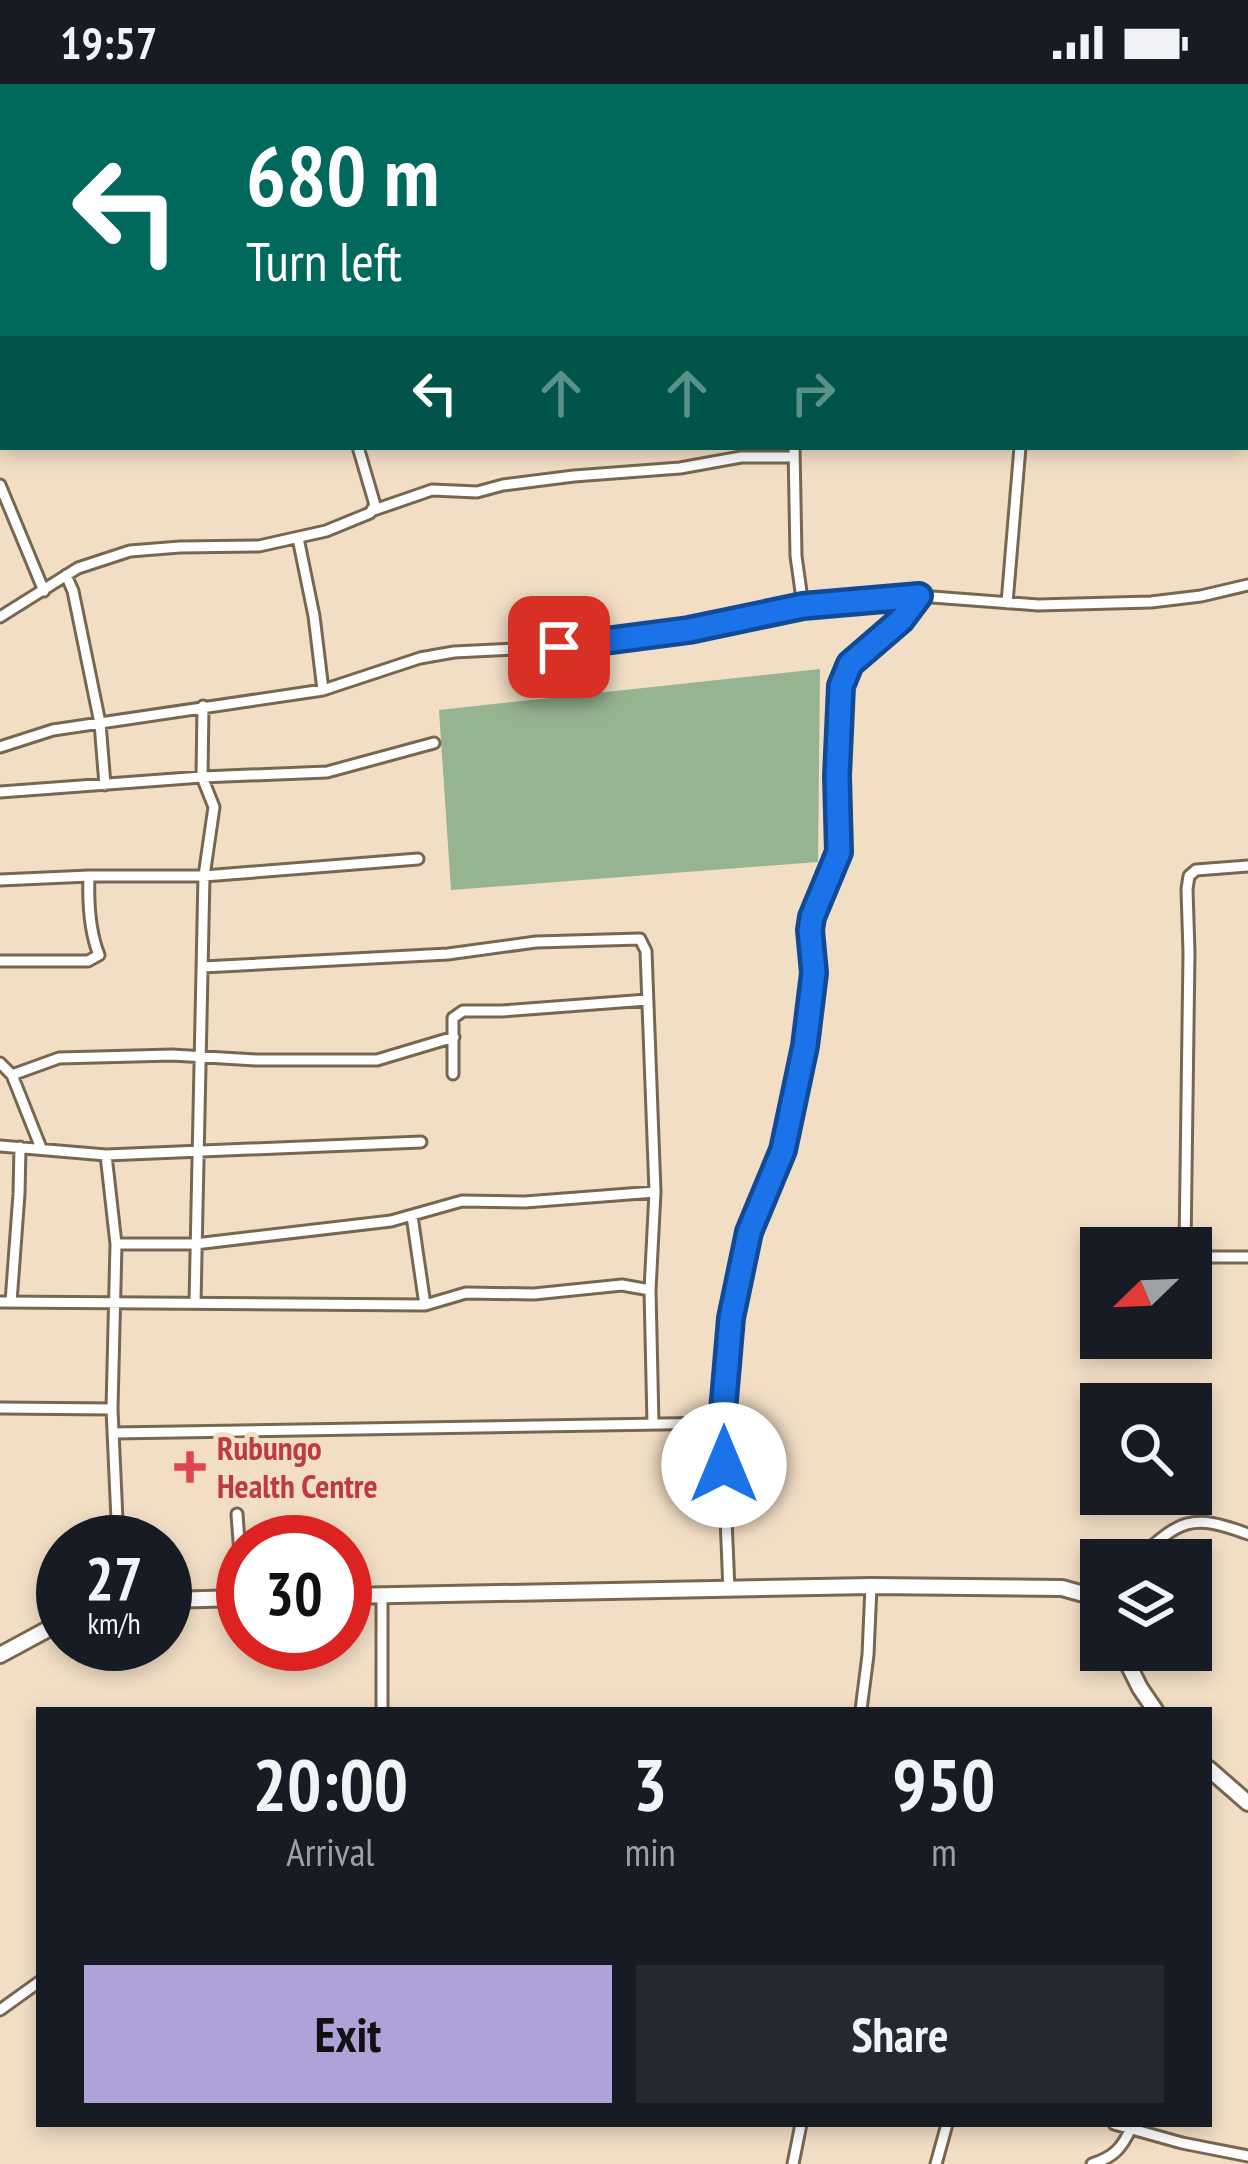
<!DOCTYPE html>
<style>
body{margin:0;font-family:"PT Sans Narrow",sans-serif;background:#242831;color:#f1f3f6;height:100vh;display:flex;flex-direction:column;font-size:45px;white-space:nowrap}
*{box-sizing:border-box;margin:0}
p{font-size:39px;color:#9ea1a6}
.icon{flex:none;width:66px;height:66px;fill:none;stroke:currentColor;stroke-width:2;stroke-linecap:round;stroke-linejoin:round}
.map{position:relative;flex:1;overflow:hidden}
.sheet{position:absolute;left:36px;top:1623px;width:1176px;height:420px;display:flex;flex-direction:column;background:#171b24;border-radius:0px;box-shadow:0 6px 18px #0003}
.sheet>*{flex:none}
.banner{position:absolute;left:0px;top:0px;width:1248px;height:366px;box-shadow:0 6px 18px #0003;background:#00695c;color:#fff;overflow:hidden}
.needle{width:78px;rotate:247deg}
.controls{position:absolute;left:1080px;top:1143px;display:grid;gap:24px}
.controls a{display:grid;place-items:center;width:132px;height:132px;border-radius:0px;background:#171b24;box-shadow:0 6px 18px #0003;font-size:60px}
.speed{position:absolute;left:36px;top:1431px;display:flex;gap:24px;font-size:60px;font-weight:700;text-align:center}
.speed>*{display:grid;place-content:center;width:156px;height:156px;border-radius:50%;background:#171b24;box-shadow:0 6px 18px #0003;line-height:1}
.speed small{font-size:30px;font-weight:400}
.speed .limit{border:18px solid #d22;background:#fff;color:#111}
.pin{position:absolute;display:grid;place-items:center;width:102px;height:102px;color:#fff;margin:-51px;border-radius:24px;box-shadow:0 6px 18px #0006}
.me{position:absolute;width:132px;margin:-66px;rotate:0deg;stroke-linejoin:round;filter:drop-shadow(0 0 9px #0008)}
.turn{display:flex;align-items:center;gap:42px;height:252px;padding:0 48px;font-size:54px}
.turn .icon{width:156px;height:156px;stroke-width:2.5}
.turn b{display:block;font-size:84px;line-height:102px}
.lanes{display:flex;align-items:center;height:114px;padding:0 48px;background:#0003;justify-content:center;gap:60px;direction:ltr}
.lanes .off{opacity:.35}
.eta{display:flex;justify-content:space-evenly;align-items:center;height:204px;text-align:center}
.eta b{font-size:72px;font-weight:700;line-height:84px}
.button{display:flex;gap:24px;margin-top:auto;padding:24px 48px}
.button a{flex:1;height:138px;border-radius:0px;background:#afa2d9;color:#111;font-size:48px;font-weight:700;line-height:138px;text-align:center}
.button a+a{background:#242831;color:#f1f3f6}
.status{display:flex;justify-content:space-between;align-items:center;height:84px;padding:0 60px;background:#171b24;direction:ltr}
.status svg{height:33px;fill:currentColor}
.map>svg:first-child{display:block}
</style>
<div class="status"><b>19:57</b><svg viewBox="0 0 49 12"><path d="M0 12V9h3v3zM5 12V6h3v6zM10 12V3h3v9zM15 12V0h3v12zM26 1h20v11H26zM47 4h2v5h-2z"/></svg></div>
<div class="map">
<svg width="1248" height="2080" viewBox="0 0 1248 2080">
<rect width="100%" height="100%" fill="#f2dec5"/>
<path fill="#96b491" d="M 820,585 L 818,778 L 451,806 L 439,626 Z"/>
<g fill="none" stroke-linecap="round" stroke-linejoin="round">
<g stroke="#786750" stroke-width="15">
<path id="street" d="M 714,0 L 714,3
M 0,313 L 3,312
M 794,363 L 796,472 L 803,522
M 0,401 L 44,507
M 374,426 L 432,406 L 477,408 L 503,401 L 574,392 L 680,384 L 741,373 L 793,373
M 298,454 L 314,532 L 323,606
M 66,491 L 73,507 L 100,639 L 105,701
M 1007,519 L 1020,363
M 0,533 L 78,484 L 130,467 L 180,463 L 259,462 L 326,447 L 370,429 L 375,421 L 358,363
M 0,663 L 53,646 L 323,606 L 420,574 L 454,568 L 559,563 L 639,554 L 803,522 L 919,512 L 1038,521 L 1151,518 L 1201,512 L 1248,501
M 0,708 L 202,693 L 327,688 L 434,659
M 0,796 L 89,792 L 204,792 L 418,775
M 0,877 L 88,877 L 99,871 C 89,846 88,818 89,792
M 203,883 L 448,870 L 536,858 L 640,855 L 646,867 L 655,1108 L 650,1206 L 653,1340
M 0,979 L 12,991 L 59,974 L 172,971 L 256,976 L 377,976 L 454,953
M 453,990 L 453,934 L 463,927 L 502,927 L 647,916
M 12,991 L 41,1064
M 0,1062 L 106,1071 L 421,1058
M 106,1071 L 116,1160 L 112,1325 L 118,1458
M 412,1132 L 425,1221
M 116,1160 L 195,1160 L 391,1137 L 462,1117 L 525,1118 L 655,1108
M 1185,1164 L 1189,869 L 1187,805 L 1189,792 L 1196,786 L 1248,782
M 1191,1173 L 1248,1173
M 0,1218 L 425,1221 L 466,1209 L 534,1210 L 622,1201 L 650,1206
M 11,1218 L 19,1110 L 20,1063
M 195,1219 L 204,792 L 214,723 L 202,693 L 203,622
M 0,1324 L 112,1325
M 114,1349 L 722,1339
M 237,1430 L 243,1512
M 1136,1476 C 1180,1437 1189,1428 1248,1450
M 729,1506 L 722,1339 L 731,1235 L 749,1148 L 783,1066 L 805,962 L 814,889 L 810,846 L 812,833 L 839,768 L 837,692 L 841,602 L 850,580 L 885,552 L 919,512
M 382,1626 L 382,1511
M 861,1626 L 868,1571 L 871,1502
M 0,1926 L 39,1898
M 1114,2040 L 1182,2059 L 1248,2072
M 793,2080 L 801,2040
M 936,2080 L 947,2040
M 1092,2080 C 1114,2073 1122,2064 1131,2044"/>
</g>
<g stroke="#786750" stroke-width="20">
<path id="secondary" d="M 345,1512 L 871,1502 L 1062,1504 L 1091,1512 L 1101,1524
M 165,1516 L 243,1514
M 1121,1566 L 1140,1604 L 1155,1626
M 0,1571 L 63,1537
M 1209,1685 L 1248,1719"/>
</g>
<use href="#street" stroke="#fff" stroke-width="9"/>
<use href="#secondary" stroke="#fff" stroke-width="14"/>
</g>
<g fill="none" stroke-linecap="round" stroke-linejoin="round">
<g stroke="#114b97" stroke-width="30">
<path id="route" d="M 559,563 L 689,546 L 803,522 L 919,512 L 901,536 L 850,580 L 841,602 L 837,692 L 839,768 L 812,833 L 810,846 L 814,889 L 805,962 L 783,1066 L 749,1148 L 731,1234 L 722,1339 L 724,1381"/>
</g>
<use href="#route" stroke="#1a73e8" stroke-width="21"/>
</g>
<path fill="#e0444e" stroke="#f2dec5" stroke-width="4.5" d="M184 1365h12v12h12v12h-12v12h-12v-12h-12v-12h12z"/>
<g text-anchor="middle" stroke-width="10" stroke-linejoin="round" paint-order="stroke">
<g font-size="33" font-weight="bold" fill="#be3a42" stroke="#f2dec5" text-anchor="start">
<text x="217" y="1376">Rubungo<tspan x="217" dy="38">Health Centre</tspan></text>
</g>
</g>
</svg>
<div class="controls">
<a><svg class="needle" viewBox="-14 -14 28 28"><path d="M0-13l5 13h-10z" fill="#e53935"/><path d="M0 13l5-13h-10z" fill="#9ea1a6"/></svg></a>
<a><svg class="icon" aria-label="search" viewBox="0 0 24 24"><circle cx="10" cy="10" r="6"/><path d="M15 15l6 6"/></svg></a>
<a><svg class="icon" aria-label="layers" viewBox="0 0 24 24"><path d="M12 4l9 5-9 5-9-5zM3 14l9 5 9-5"/></svg></a>
</div>
<div class="speed"><div>27<small>km/h</small></div><div class="limit">30</div></div>
<div class="pin" style="left:559px;top:563px;background:#d93025"><svg class="icon" aria-label="arrive" viewBox="0 0 24 24"><path d="M6 21V4h12l-3 4 3 4H6"/></svg></div>
<svg class="me" style="left:724px;top:1381px" viewBox="-20 -20 40 40"><circle r="19" fill="#fff"/><path d="M0-13L10 11 0 6-10 11z" fill="#1a73e8"/></svg>
<div class="banner">
<div class="turn"><svg class="icon" aria-label="left" viewBox="0 0 24 24"><path d="M17 20v-9H6M10 6l-5 5 5 5"/></svg><div><b>680 m</b>Turn left</div></div>
<div class="lanes"><svg class="icon" aria-label="left" viewBox="0 0 24 24"><path d="M17 20v-9H6M10 6l-5 5 5 5"/></svg><svg class="icon off" aria-label="ahead" viewBox="0 0 24 24"><path d="M12 20V5M6 11l6-6 6 6"/></svg><svg class="icon off" aria-label="ahead" viewBox="0 0 24 24"><path d="M12 20V5M6 11l6-6 6 6"/></svg><svg class="icon off" aria-label="right" viewBox="0 0 24 24"><path d="M7 20v-9h11M14 6l5 5-5 5"/></svg></div>
</div>
<section class="sheet">
<div class="eta">
<div><b>20:00</b><p>Arrival</p></div>
<div><b>3</b><p>min</p></div>
<div><b>950</b><p>m</p></div>
</div>
<div class="button"><a>Exit</a><a>Share</a></div>
</section>
</div>
